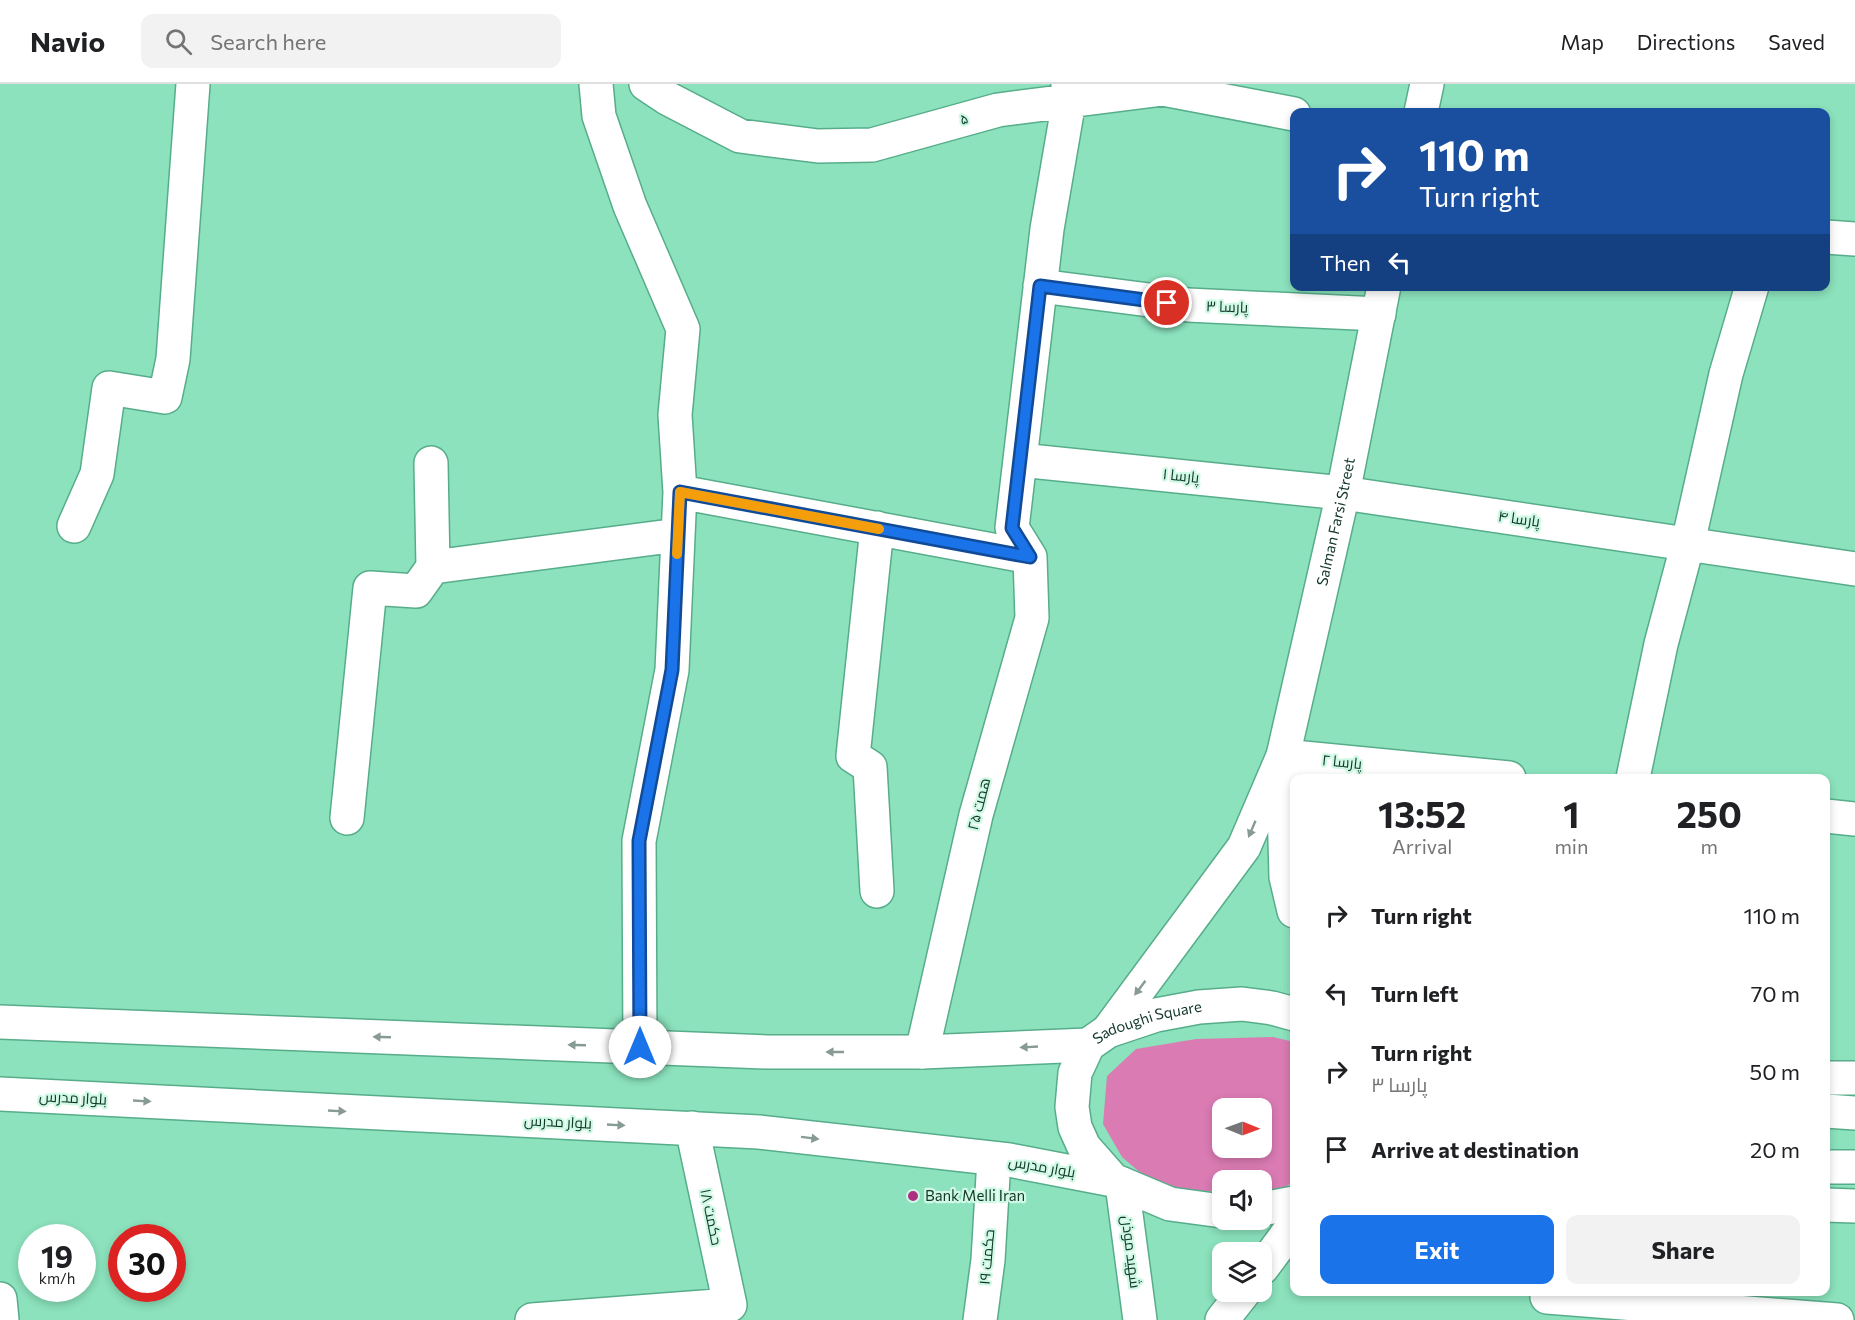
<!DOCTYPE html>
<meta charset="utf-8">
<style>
body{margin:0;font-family:Commissioner,Cairo,sans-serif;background:#f2f2f2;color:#202124;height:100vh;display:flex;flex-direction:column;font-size:22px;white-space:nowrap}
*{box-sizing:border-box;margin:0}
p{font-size:20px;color:#757577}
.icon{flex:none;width:33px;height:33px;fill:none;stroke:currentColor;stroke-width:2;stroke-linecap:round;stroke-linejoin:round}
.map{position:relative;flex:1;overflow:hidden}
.side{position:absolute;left:1290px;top:690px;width:540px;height:522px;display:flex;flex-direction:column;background:#fff;border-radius:12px;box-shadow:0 3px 9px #0003}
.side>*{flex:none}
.top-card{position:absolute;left:1290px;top:24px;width:540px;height:183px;border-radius:12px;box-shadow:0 3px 9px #0003;background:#1a4fa0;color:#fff;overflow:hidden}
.needle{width:39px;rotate:91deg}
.fabs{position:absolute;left:1212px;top:1014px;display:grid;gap:12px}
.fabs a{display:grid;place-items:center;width:60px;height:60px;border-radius:12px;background:#fff;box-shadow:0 3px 9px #0003;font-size:30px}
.speed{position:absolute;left:18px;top:1140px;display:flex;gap:12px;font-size:30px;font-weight:700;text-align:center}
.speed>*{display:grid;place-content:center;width:78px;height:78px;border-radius:50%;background:#fff;box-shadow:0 3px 9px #0003;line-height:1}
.speed small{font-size:15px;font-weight:400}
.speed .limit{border:9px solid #d22;background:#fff;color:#111}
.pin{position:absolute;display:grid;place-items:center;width:51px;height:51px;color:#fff;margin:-26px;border:3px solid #fff;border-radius:50%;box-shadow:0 2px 6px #0007}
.me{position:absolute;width:66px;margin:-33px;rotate:0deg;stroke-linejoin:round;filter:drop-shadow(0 0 4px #0008)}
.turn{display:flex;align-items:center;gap:21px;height:126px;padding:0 30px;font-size:27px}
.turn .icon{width:78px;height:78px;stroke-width:2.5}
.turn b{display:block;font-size:42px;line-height:51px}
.then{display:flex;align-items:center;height:57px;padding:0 30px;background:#0003;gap:12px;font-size:22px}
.eta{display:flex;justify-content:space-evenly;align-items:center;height:102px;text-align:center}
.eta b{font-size:36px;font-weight:700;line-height:42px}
.action{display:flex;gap:12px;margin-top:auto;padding:12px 30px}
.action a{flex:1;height:69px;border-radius:12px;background:#1a73e8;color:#fff;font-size:24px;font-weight:700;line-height:69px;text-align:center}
.action a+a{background:#f2f2f2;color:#202124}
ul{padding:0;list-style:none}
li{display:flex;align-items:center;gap:18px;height:78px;padding:0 30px}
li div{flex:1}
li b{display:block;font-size:22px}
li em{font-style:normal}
header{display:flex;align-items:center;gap:36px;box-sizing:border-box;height:84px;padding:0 30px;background:#fff;border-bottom:2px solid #e0e0e0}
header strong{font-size:28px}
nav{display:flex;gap:33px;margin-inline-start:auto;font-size:21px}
.search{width:420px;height:54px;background:#f2f2f2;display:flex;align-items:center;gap:15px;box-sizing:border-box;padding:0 21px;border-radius:12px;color:#757577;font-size:22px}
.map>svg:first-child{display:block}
</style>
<header>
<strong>Navio</strong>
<div class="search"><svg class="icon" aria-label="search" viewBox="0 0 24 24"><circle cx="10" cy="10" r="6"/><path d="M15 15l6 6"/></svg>Search here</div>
<nav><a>Map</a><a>Directions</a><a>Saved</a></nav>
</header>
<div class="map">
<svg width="1855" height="1236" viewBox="0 0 1855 1236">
<rect width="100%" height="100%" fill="#8be2bc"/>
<path fill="#da7bb3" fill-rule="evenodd" d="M 1273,953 L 1294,958 L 1294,1097 L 1281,1106 L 1262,1106 L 1262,1096 L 1222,1096 L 1222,1107 L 1185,1107 L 1143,1091 L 1122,1073 L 1103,1040 L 1107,992 L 1136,965 L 1196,955 ZM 1222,1024 L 1262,1024 L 1262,1064 L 1222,1064 Z"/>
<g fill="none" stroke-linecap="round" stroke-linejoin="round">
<g stroke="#57ad8a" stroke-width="36">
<path id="street" d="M 596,0 L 599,32 L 630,122 L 683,245 L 675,331 L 680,408 L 672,586 L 639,757 L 640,963
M 646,0 L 667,14 L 740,52 L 818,62 L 872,61 L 998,26 L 1163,5 L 1294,30
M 1826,153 L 1855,155
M 1040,202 L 1188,221 L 1379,230
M 1020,376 L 1343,409 L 1855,485
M 431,379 L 433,483 L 678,451
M 680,408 L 1030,473
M 74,442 L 97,390 L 109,304 L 165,313 L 173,275 L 193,0
M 877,444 L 853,672 L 870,683 L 877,807
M 1030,473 L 1012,444 L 1047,145 L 1069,17 L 1068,0
M 1283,672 L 1509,694
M 1633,694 L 1661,560 L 1688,459 L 1726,290 L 1752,202
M 1826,732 L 1855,735
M 347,734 L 370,504 L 416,507 L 433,483
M 922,968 L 976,731 L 1032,534 L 1030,473
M 1547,1213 L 1837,1236
M 0,1215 L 2,1236
M 532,1236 L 730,1221 L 692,1044
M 980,1236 L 988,1176 L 994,1075"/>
</g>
<g stroke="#57ad8a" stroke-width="36">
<g id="secondary">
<path d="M 1421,28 L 1427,0"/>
<path d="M 1283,683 L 1286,793 L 1294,827"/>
<path id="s1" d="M 1108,947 L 1244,763 L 1283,672 L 1343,409 L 1384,202"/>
<path d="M 1826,994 L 1855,994"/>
<path d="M 1122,1100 L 1140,1236"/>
<path d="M 1826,1121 L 1855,1122"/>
<path d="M 1262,1184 L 1294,1141"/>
<path d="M 1222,1236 L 1244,1208"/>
</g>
</g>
<g stroke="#57ad8a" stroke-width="36">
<g id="primary">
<path d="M 0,938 L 767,968 L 922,968 L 1088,961"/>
<path d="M 0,1010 L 759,1048 L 1009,1076 L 1113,1096"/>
<path d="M 1826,1027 L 1855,1029"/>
<path d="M 1826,1083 L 1855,1083"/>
<path d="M 1262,1125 L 1294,1119"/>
<path id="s2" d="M 1222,1127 L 1170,1120 L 1113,1096 L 1084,1063 L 1075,1043 L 1072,1023 L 1075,989 L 1088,961 L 1108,947 L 1156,931 L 1199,923 L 1242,920 L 1272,924 L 1294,930"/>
</g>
</g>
<use href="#street" stroke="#fff" stroke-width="33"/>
<use href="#secondary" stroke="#fff" stroke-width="33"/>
<use href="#primary" stroke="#fff" stroke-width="33"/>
</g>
<defs><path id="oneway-solid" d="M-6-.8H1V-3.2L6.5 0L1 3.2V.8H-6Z" transform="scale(1.5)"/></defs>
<g fill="#889a94">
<use href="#oneway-solid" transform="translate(1252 745) rotate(113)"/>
<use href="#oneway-solid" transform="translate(1140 904) rotate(127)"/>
<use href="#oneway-solid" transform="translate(382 953) rotate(-178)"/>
<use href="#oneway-solid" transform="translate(577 961) rotate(-178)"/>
<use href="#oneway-solid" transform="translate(1029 963) rotate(177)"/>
<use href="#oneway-solid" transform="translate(835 968) rotate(-180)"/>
<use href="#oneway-solid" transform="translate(142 1017) rotate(3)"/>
<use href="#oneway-solid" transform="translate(337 1027) rotate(3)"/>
<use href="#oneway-solid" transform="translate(616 1041) rotate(3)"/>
<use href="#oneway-solid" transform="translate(810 1054) rotate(7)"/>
</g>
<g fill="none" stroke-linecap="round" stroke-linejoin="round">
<g stroke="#114b97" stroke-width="15">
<path id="route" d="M 640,963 L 639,757 L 672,586 L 680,408 L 1030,473 L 1012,444 L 1040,202 L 1167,219"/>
</g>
<use href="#route" stroke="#1a73e8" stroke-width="10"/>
<path stroke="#f59e0b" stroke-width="10" d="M 677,470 L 680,408 L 879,445"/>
</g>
<circle fill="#ac2f81" stroke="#cff9e5" stroke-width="2" cx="913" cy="1112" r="6"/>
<g text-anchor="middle" stroke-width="4.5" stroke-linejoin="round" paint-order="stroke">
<g font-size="15" fill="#113628" stroke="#cff9e5">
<text transform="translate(964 35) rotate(-16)" y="5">۵</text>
<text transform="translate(1227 223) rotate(2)" y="5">پارسا ۳</text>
<text transform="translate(1181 392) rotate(6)" y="5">پارسا ۱</text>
<text transform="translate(1519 435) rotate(8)" y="5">پارسا ۴</text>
<text dy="5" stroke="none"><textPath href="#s1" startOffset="568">Salman Farsi Street</textPath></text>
<text transform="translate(1342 678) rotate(6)" y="5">پارسا ۲</text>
<text transform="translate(979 720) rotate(-76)" y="5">همت ۲۵</text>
<text dy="5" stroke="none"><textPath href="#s2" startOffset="330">Sadoughi Square</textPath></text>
<text transform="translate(73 1014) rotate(3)" y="5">بلوار مدرس</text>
<text transform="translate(558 1038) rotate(3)" y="5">بلوار مدرس</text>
<text transform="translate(1042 1083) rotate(10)" y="5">بلوار مدرس</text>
<text transform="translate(711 1133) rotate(78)" y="5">حکمت ۱۸</text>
<text transform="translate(1131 1168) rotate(83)" y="5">شهید موذن</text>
<text transform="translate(987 1173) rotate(-85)" y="5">حکمت ۱۹</text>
</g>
<g font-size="15" fill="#113628" stroke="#cff9e5" text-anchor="start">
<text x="925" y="1117">Bank Melli Iran</text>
</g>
</g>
</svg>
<div class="fabs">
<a><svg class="needle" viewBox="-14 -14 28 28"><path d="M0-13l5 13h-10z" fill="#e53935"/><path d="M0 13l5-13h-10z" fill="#757577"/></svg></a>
<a><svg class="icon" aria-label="sound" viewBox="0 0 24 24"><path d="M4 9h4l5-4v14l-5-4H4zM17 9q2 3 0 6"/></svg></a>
<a><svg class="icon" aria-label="layers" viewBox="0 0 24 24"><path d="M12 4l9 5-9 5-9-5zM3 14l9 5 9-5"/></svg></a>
</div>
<div class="speed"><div>19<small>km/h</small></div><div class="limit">30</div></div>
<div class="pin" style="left:1167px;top:219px;background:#d93025"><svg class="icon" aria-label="arrive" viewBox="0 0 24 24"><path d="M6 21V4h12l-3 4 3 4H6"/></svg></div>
<svg class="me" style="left:640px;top:963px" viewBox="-20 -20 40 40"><circle r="19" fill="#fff"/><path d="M0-13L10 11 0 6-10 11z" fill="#1a73e8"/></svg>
<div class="top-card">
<div class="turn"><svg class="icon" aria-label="right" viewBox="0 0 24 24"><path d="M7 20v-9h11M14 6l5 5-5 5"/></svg><div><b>110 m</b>Turn right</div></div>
<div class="then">Then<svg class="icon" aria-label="left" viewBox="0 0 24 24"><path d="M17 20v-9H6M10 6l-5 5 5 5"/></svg></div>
</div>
<section class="side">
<div class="eta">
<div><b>13:52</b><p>Arrival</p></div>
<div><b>1</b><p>min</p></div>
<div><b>250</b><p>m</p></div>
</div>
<ul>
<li><svg class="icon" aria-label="right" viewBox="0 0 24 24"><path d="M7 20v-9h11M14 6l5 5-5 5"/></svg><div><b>Turn right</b></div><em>110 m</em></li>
<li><svg class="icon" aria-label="left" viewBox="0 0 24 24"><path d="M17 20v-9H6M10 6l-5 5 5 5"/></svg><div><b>Turn left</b></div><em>70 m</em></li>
<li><svg class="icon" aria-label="right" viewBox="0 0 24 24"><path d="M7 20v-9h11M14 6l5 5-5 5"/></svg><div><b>Turn right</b><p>پارسا ۳</p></div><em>50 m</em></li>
<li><svg class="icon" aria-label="arrive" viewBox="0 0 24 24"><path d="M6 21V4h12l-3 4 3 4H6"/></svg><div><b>Arrive at destination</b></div><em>20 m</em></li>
</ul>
<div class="action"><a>Exit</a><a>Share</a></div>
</section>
</div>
